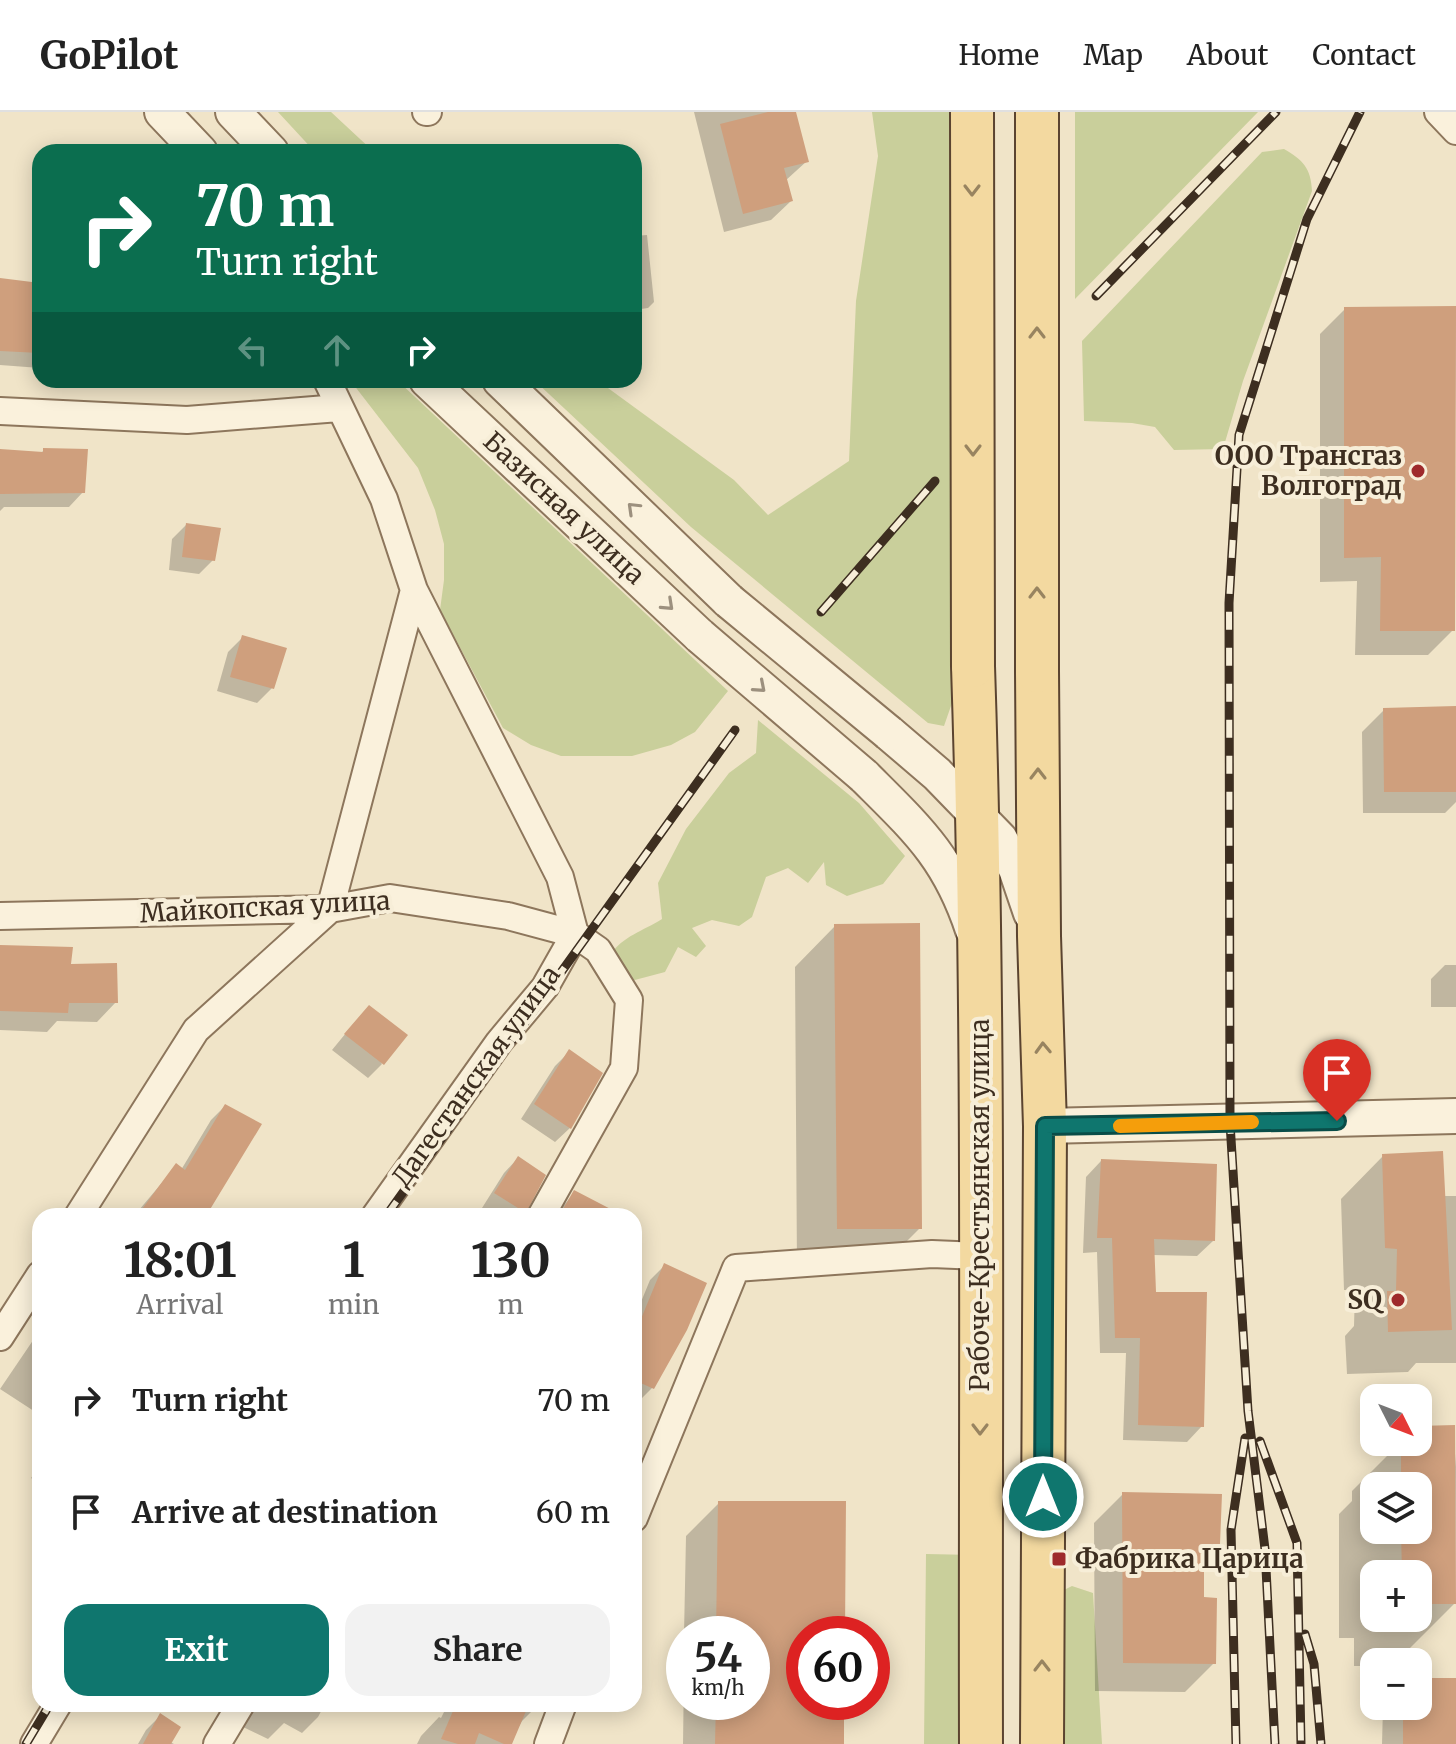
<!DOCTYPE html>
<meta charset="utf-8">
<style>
body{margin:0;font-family:Merriweather,serif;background:#f2f2f2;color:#222;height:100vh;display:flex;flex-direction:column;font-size:30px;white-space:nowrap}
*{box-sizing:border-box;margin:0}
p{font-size:26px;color:#767676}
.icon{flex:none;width:44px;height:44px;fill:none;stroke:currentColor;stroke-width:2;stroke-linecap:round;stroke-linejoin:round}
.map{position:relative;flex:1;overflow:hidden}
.sheet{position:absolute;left:32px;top:1096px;width:610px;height:504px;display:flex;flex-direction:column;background:#fff;border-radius:24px;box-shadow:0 4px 20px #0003}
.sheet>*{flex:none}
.banner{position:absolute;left:32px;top:32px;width:610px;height:244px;border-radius:24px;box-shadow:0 4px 20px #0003;background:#0b6e4f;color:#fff;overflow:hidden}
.needle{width:52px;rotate:132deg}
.fabs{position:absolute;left:1360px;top:1272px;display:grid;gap:16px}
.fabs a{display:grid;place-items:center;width:72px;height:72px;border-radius:16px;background:#fff;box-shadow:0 4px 20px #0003;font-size:40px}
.speed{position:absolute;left:666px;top:1504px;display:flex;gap:16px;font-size:40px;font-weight:700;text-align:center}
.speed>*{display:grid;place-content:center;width:104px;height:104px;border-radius:50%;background:#fff;box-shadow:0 4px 20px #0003;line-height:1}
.speed small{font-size:20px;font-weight:400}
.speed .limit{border:12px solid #d22;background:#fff;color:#111}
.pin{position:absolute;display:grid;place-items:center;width:68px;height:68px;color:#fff;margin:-82px -34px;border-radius:50% 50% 50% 0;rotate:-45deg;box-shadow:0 0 8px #0007}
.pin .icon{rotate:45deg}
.me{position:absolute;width:88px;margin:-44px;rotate:0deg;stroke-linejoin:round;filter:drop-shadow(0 0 6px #0008)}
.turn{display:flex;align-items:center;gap:28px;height:168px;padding:0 32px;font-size:36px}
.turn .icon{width:104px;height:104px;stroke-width:2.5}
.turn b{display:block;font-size:56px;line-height:68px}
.lanes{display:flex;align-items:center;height:76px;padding:0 32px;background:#0003;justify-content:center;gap:40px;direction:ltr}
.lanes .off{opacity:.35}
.eta{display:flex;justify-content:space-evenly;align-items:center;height:136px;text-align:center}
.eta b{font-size:48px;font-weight:700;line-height:56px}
.action{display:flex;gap:16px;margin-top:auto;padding:16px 32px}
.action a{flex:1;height:92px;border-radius:24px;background:#0f766e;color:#fff;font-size:32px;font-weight:700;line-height:92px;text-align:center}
.action a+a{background:#f2f2f2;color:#222}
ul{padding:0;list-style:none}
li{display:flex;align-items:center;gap:24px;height:112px;padding:0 32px}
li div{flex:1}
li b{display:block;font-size:30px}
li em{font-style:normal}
header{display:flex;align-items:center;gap:48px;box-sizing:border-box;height:112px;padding:0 40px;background:#fff;border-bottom:2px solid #e0e0e0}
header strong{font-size:38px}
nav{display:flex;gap:44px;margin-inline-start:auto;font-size:28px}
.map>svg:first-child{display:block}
</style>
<header>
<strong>GoPilot</strong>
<nav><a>Home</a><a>Map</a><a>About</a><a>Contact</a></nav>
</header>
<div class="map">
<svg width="1456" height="1632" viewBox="0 0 1456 1632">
<rect width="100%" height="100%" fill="#f0e4c8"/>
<path fill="#c9cf9b" d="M 278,0 L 331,0 L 374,40 L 315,40 Z
M 872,0 L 955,0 L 952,591 L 944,614 L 928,611 L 691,415 L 534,268 L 597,268 L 734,368 L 768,403 L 849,349 L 856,189 L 878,44 Z
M 1075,0 L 1258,0 L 1075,187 Z
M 1284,37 C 1303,48 1311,56 1312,79 L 1243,269 L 1223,337 L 1174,338 L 1155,315 L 1132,311 L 1084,309 L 1082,229 L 1262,40 Z
M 350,268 L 397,268 L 728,579 L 695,620 L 671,633 L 632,644 L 561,644 L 531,633 L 503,616 L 440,498 L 444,468 L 444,432 L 435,398 L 418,356 Z
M 758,608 L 859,691 L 905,744 L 883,772 L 847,784 L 826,773 L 824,750 L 808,771 L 788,756 L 766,765 L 752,805 L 739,814 L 712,808 L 692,816 L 706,834 L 696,845 L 678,835 L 665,860 L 631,869 L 610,843 C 623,824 643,819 662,807 L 658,771 L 686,717 L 729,661 L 756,641 Z
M 926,1442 L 975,1443 L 973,1632 L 924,1632 Z
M 1072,1474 L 1093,1481 L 1102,1632 L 1061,1632 L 1056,1482 Z"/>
<path fill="#0003" fill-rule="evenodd" d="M 694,0 L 794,0 L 807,49 L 785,69 L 791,89 L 771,108 L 724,120 Z
M 647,123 L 654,190 L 648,196 L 634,198 L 634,124 Z
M 0,168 L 40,173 L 40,256 L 0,253 Z
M 1456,196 L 1453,518 L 1428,543 L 1355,543 L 1357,469 L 1320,470 L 1320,222 L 1345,197 Z
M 213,268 L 266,268 L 260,273 Z
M 44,338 L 83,380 L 69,395 L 4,395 L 0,399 L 0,339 L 40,342 Z
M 186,413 L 213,448 L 199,462 L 169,458 L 172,427 Z
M 243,525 L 272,576 L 257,591 L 217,579 L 228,540 Z
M 1456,596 L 1456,690 L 1445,701 L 1363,701 L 1362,620 L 1384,598 Z
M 835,814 L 920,1116 L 880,1156 L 797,1157 L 795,855 Z
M 0,835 L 69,854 L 116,890 L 97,910 L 57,909 L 47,920 L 0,918 Z
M 1445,853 L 1456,853 L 1456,895 L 1431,895 L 1431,867 Z
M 355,910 L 382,952 L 368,966 L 332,938 Z
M 570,939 L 570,1016 L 555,1030 L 521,1007 L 555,954 Z
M 225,994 L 203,1104 L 134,1104 L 176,1054 L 181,1058 L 211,1008 Z
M 1383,1044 L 1443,1084 L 1456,1084 L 1456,1251 L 1416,1251 L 1408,1260 L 1347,1262 L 1345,1224 L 1354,1214 L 1355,1178 L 1344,1178 L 1341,1087 Z
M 518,1046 L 543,1063 L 520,1104 L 494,1104 L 482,1096 L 504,1061 Z
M 1101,1049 L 1213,1129 L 1197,1144 L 1153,1143 L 1154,1182 L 1202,1314 L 1187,1330 L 1123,1328 L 1126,1241 L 1100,1241 L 1097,1140 L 1083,1141 L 1086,1065 Z
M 574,1081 L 610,1104 L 555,1104 Z
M 664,1154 L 652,1276 L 638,1290 L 634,1288 L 634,1207 L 650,1168 Z
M 40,1218 L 40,1303 L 0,1277 Z
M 1453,1315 L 1456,1355 L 1455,1491 L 1396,1550 L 1374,1550 L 1374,1554 L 1354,1554 L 1354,1526 L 1339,1526 L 1339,1402 L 1352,1389 L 1352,1379 L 1401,1330 L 1418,1330 L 1418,1316 ZM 1374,1374 L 1418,1374 L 1418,1418 L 1374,1418 ZM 1374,1462 L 1418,1462 L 1418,1506 L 1374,1506 Z
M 40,1353 L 40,1372 L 31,1366 Z
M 1123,1382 L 1218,1431 L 1202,1447 L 1202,1487 L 1214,1551 L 1185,1580 L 1095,1579 L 1094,1411 Z
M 719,1391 L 843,1522 L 804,1522 L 804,1590 L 843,1590 L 842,1632 L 683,1632 L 684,1559 L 684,1590 L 752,1590 L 752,1522 L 684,1522 L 686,1424 Z
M 1418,1568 L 1456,1568 L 1456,1632 L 1382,1632 L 1383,1594 L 1418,1594 Z
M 254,1592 L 325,1592 L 318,1605 L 302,1621 L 284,1611 L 268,1627 L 241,1614 Z
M 330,1592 L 350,1592 L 343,1599 Z
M 448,1592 L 539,1592 L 522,1609 L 509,1632 L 417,1632 L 421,1624 L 439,1605 L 441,1606 Z
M 160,1604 L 170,1630 L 174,1632 L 138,1632 L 146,1618 Z"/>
<path fill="#cf9f7d" d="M 768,0 L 796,0 L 809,50 L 784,56 L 793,89 L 743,102 L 720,12 Z
M 0,166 L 40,171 L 40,241 L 0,239 Z
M 1456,194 L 1455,519 L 1380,519 L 1381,445 L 1344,446 L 1344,195 Z
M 43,336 L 88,337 L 85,381 L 0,382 L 0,337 L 43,340 Z
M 186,411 L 221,416 L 215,449 L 182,445 Z
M 242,523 L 287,536 L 274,577 L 230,565 Z
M 1456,594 L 1456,680 L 1384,680 L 1383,596 Z
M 920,811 L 922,1117 L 837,1117 L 834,812 Z
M 0,833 L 73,835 L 71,852 L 117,851 L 118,891 L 69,891 L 68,901 L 0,899 Z
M 369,893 L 408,923 L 384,953 L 344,922 Z
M 569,937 L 603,961 L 571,1017 L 534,992 Z
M 225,992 L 262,1012 L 206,1104 L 137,1104 L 176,1051 L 185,1058 Z
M 1443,1039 L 1452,1218 L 1388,1220 L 1387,1179 L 1396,1179 L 1397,1137 L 1385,1136 L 1382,1042 Z
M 518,1044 L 546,1063 L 526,1101 L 494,1081 Z
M 1101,1047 L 1217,1052 L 1215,1129 L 1154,1127 L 1156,1180 L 1207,1180 L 1204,1315 L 1138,1313 L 1140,1226 L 1115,1226 L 1112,1126 L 1097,1126 Z
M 574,1078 L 624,1104 L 559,1104 Z
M 664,1151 L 707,1171 L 687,1218 L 654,1277 L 634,1268 L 634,1224 Z
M 1455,1313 L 1456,1492 L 1418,1492 L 1418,1462 L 1402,1462 L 1401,1418 L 1418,1418 L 1418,1374 L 1401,1374 L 1401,1337 L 1415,1337 L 1415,1330 L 1418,1330 L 1418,1314 Z
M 1122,1380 L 1222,1382 L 1220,1432 L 1204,1432 L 1204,1485 L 1217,1486 L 1216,1552 L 1123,1551 Z
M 718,1389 L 846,1389 L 845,1522 L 804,1522 L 804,1590 L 844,1590 L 844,1632 L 715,1632 L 716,1590 L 752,1590 L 752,1522 L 716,1522 Z
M 1418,1566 L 1456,1566 L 1456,1632 L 1403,1632 L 1403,1594 L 1418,1594 Z
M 456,1592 L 529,1592 L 512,1632 L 504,1632 L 479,1621 L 475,1632 L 458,1632 L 441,1627 Z
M 160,1601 L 181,1615 L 171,1632 L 143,1632 Z"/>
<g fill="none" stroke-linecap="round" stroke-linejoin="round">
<g stroke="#8d765c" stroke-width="30">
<path id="minor" d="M 426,0 L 428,0
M 1438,0 L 1456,19
M 327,268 L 384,387 L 414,478 L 560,765 L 575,822
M 0,299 L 187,308 L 339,296
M 0,804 L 330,797 L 390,786 L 508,804 L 575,822 L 598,838 L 629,888 L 624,956 L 541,1104
M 78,1104 L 196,918 L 330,797 L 414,478
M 375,1104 L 499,930 L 545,875 L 575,822
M 0,1225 L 40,1163
M 634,1406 L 736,1156 L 932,1142 L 980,1144
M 34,1632 L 58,1592
M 217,1632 L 241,1592
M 548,1632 L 563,1592"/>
</g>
<g stroke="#8d765c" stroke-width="38">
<path id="tertiary" d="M 162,0 L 200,40
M 233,0 L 271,40
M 427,268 L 700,524
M 500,268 L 729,489
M 889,621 L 937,662 L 1000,727 L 1016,757 L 1031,801
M 864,664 C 917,717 949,745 973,818
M 1045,1014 L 1456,1004"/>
</g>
<g stroke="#5b4430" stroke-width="46">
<path id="primary" d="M 973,554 C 985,913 980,1273 981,1632
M 1037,559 L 1039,824 L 1045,1014 L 1042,1632"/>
</g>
<use href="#minor" stroke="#faf1dc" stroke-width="26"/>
<use href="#tertiary" stroke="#faf1dc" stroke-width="34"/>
<use href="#primary" stroke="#f3d9a0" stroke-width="42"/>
<g stroke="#3d2e20" stroke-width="9">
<path id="rail" d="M 1096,184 L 1276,0
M 821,500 L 935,369
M 386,1104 L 735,618
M 1260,1329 L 1297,1431 L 1301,1632
M 1305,1522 L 1314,1552 L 1321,1632
M 26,1632 L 50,1592
M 1236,1632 L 1231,1418 L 1245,1326
M 1275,1632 L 1265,1437 L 1248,1299 L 1230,1011 L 1229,491 L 1239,323 L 1307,107 L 1360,0"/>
</g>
<use href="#rail" stroke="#f7eed8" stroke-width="6" stroke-dasharray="18" stroke-linecap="butt"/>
<g stroke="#8d765c" stroke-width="38" stroke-linecap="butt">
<path id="tertiary-bridge" d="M 729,489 L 889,621
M 700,524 L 864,664"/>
</g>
<g stroke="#5b4430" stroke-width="46" stroke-linecap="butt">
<path id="primary-bridge" d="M 972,0 L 973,554
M 1037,0 L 1037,559"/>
</g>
<use href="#tertiary-bridge" stroke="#faf1dc" stroke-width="34"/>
<use href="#primary-bridge" stroke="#f3d9a0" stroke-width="42"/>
</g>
<defs><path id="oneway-chevron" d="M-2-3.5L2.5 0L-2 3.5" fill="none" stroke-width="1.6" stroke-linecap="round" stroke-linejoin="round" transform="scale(2)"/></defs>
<g stroke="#988460">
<use href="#oneway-chevron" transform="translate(972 78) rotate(90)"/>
<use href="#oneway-chevron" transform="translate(1037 221) rotate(-90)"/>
<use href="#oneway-chevron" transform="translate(973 338) rotate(90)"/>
<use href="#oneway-chevron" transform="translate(1037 481) rotate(-90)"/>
<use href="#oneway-chevron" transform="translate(1038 662) rotate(-90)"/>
<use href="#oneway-chevron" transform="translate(1043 936) rotate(-92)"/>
<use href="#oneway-chevron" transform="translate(980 1317) rotate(90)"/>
<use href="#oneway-chevron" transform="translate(1042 1554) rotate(-90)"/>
</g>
<g stroke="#9c907e">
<use href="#oneway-chevron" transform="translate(633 396) rotate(-136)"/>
<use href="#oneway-chevron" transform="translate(668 493) rotate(43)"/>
<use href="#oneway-chevron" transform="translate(760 575) rotate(41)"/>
</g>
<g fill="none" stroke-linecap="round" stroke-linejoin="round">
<g stroke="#0a4d48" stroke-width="20">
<path id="route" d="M 1043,1385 L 1045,1014 L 1337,1009"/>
</g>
<use href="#route" stroke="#0f766e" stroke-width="14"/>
<path stroke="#f59e0b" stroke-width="14" d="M 1120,1014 L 1252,1010"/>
</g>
<g fill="#9e2a2b" stroke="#f7eed8" stroke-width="3">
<circle cx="1418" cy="359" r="8"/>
<circle cx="1398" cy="1188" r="8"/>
<rect x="1051" y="1439" width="16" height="16" rx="4"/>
</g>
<g text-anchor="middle" stroke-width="8" stroke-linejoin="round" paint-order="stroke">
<g font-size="26" font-weight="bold" fill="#3d2e20" stroke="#f7eed8" text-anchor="end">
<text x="1402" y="353">ООО Трансгаз<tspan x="1402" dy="30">Волгоград</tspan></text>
<text x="1382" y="1197">SQ</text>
<text x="1075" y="1456" text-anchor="start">Фабрика Царица</text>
</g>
<g font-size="26" fill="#3d2e20" stroke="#f7eed8">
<text transform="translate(564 396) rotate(43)" y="9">Базисная улица</text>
<text transform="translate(265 795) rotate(-3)" y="9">Майкопская улица</text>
<text transform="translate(476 964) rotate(-54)" y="9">Дагестанская улица</text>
<text transform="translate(980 1093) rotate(-90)" y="9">Рабоче-Крестьянская улица</text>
</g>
</g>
</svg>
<div class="fabs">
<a><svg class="needle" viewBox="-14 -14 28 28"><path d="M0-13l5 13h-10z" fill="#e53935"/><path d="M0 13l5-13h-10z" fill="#767676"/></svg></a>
<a><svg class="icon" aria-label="layers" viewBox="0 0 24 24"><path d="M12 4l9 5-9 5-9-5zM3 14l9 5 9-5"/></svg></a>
<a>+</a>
<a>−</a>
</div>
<div class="speed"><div>54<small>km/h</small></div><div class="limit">60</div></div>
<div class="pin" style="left:1337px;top:1009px;background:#d93025"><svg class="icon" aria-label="arrive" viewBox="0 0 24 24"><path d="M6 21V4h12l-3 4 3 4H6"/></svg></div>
<svg class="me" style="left:1043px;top:1385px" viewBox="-20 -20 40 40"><circle r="17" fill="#0f766e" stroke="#fff" stroke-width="3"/><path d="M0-11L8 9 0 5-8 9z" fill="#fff"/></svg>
<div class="banner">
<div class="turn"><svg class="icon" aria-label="right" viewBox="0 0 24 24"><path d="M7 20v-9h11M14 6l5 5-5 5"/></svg><div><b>70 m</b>Turn right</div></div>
<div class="lanes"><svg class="icon off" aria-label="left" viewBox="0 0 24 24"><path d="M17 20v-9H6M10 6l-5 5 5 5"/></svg><svg class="icon off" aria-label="ahead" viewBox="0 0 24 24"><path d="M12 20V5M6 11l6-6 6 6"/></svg><svg class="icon" aria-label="right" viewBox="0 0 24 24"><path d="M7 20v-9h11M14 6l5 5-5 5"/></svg></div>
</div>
<section class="sheet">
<div class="eta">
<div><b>18:01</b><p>Arrival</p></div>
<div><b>1</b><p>min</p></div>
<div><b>130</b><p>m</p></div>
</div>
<ul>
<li><svg class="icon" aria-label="right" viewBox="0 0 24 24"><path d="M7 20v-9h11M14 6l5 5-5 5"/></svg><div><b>Turn right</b></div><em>70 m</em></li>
<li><svg class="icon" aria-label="arrive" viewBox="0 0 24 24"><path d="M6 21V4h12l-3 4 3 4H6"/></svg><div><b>Arrive at destination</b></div><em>60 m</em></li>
</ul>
<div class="action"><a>Exit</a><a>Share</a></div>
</section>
</div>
